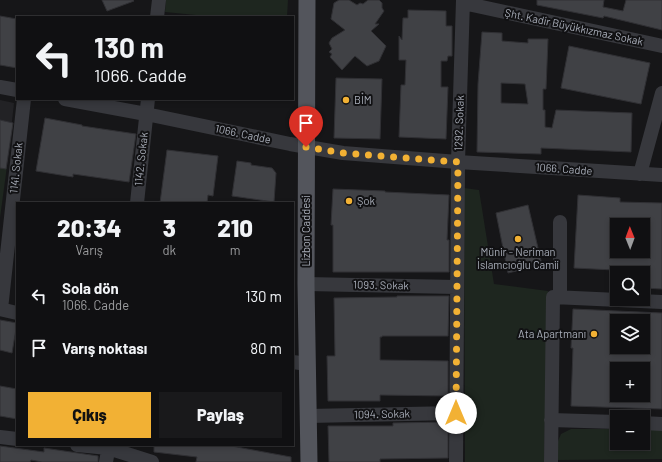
<!DOCTYPE html>
<html lang="tr">
<meta charset="utf-8">
<style>
body{margin:0;font-family:Barlow,sans-serif;background:#19191b;color:#f1f3f6;height:100vh;display:flex;flex-direction:column;font-size:15px;white-space:nowrap}
*{box-sizing:border-box;margin:0}
p{font-size:13px;color:#9c9d9f}
.icon{flex:none;width:22px;height:22px;fill:none;stroke:currentColor;stroke-width:2;stroke-linecap:round;stroke-linejoin:round}
.map{position:relative;flex:1;overflow:hidden}
.drawer{position:absolute;left:16px;top:202px;width:278px;height:244px;display:flex;flex-direction:column;background:#101012;border-radius:0px;box-shadow:0 2px 6px #0003,0 0 0 1px #303032}
.drawer>*{flex:none}
.top-card{position:absolute;left:16px;top:16px;width:278px;height:84px;border-radius:0px;box-shadow:0 2px 6px #0003,0 0 0 1px #303032;background:#101012;color:#f1f3f6;overflow:hidden}
.needle{width:26px;rotate:359deg}
.controls{position:absolute;left:610px;top:218px;display:grid;gap:8px}
.controls a{display:grid;place-items:center;width:40px;height:40px;border-radius:0px;background:#101012;box-shadow:0 2px 6px #0003,0 0 0 1px #303032;font-size:20px}
.pin{position:absolute;display:grid;place-items:center;width:34px;height:34px;color:#fff;margin:-41px -17px;border-radius:50% 50% 50% 0;rotate:-45deg;box-shadow:0 0 4px #0007}
.pin .icon{rotate:45deg}
.me{position:absolute;width:44px;margin:-22px;rotate:0deg;stroke-linejoin:round;filter:drop-shadow(0 0 3px #0008)}
.turn{display:flex;align-items:center;gap:14px;height:84px;padding:0 12px;font-size:18px}
.turn .icon{width:52px;height:52px;stroke-width:2.5}
.turn b{display:block;font-size:28px;line-height:34px}
.eta{display:flex;justify-content:space-evenly;align-items:center;height:68px;text-align:center}
.eta b{font-size:24px;font-weight:800;line-height:28px}
.primary-button{display:flex;gap:8px;margin-top:auto;padding:8px 12px}
.primary-button a{flex:1;height:46px;border-radius:0px;background:#f2b134;color:#111;font-size:16px;font-weight:800;line-height:46px;text-align:center}
.primary-button a+a{background:#19191b;color:#f1f3f6}
ul{padding:0;list-style:none}
li{display:flex;align-items:center;gap:12px;height:52px;padding:0 12px}
li div{flex:1}
li b{display:block;font-size:15px}
li em{font-style:normal}
.map>svg:first-child{display:block}
</style>
<div class="map">
<svg width="662" height="462" viewBox="0 0 662 462">
<rect width="100%" height="100%" fill="#161618"/>
<path fill="#222225" d="M 0,100 L 14,103 L 7,166 L 0,165 Z"/>
<path fill="#1e261f" d="M 166,0 L 288,0 L 287,17 L 216,17 L 165,12 Z
M 0,165 L 7,166 L 0,218 Z
M 464,188 L 479,190 L 494,284 L 548,291 L 544,462 L 465,462 Z
M 571,429 L 617,429 L 617,443 L 643,443 L 643,429 L 662,429 L 662,459 L 558,460 L 558,441 L 561,434 Z"/>
<path fill="#404145" stroke="#303034" fill-rule="evenodd" d="M 102,0 L 133,0 L 134,1 L 107,11 Z
M 339,0 L 349,0 L 357,5 L 360,3 L 363,4 L 368,0 L 379,0 L 382,3 L 382,8 L 384,11 L 375,24 L 379,24 L 371,31 L 386,46 L 379,61 L 367,66 L 355,56 L 342,70 L 330,57 L 332,54 L 329,52 L 332,49 L 329,43 L 332,38 L 345,30 L 331,19 L 334,3 Z
M 537,0 L 604,0 L 603,7 L 623,11 L 626,0 L 662,0 L 662,30 L 604,16 L 603,18 L 537,5 Z
M 408,10 L 446,11 L 446,26 L 452,26 L 452,56 L 448,56 L 447,61 L 441,61 L 441,87 L 448,87 L 446,139 L 399,137 L 401,85 L 405,85 L 406,60 L 399,60 L 399,36 L 402,40 L 403,18 L 408,18 Z
M 0,16 L 17,19 L 17,68 L 0,65 Z
M 482,32 L 502,33 L 502,41 L 528,43 L 528,39 L 548,39 L 546,89 L 543,89 L 543,110 L 545,110 L 545,127 L 552,128 L 556,110 L 632,113 L 631,152 L 541,148 L 541,154 L 477,152 L 478,84 ZM 501,83 L 525,84 L 528,104 L 501,103 Z
M 569,46 L 650,63 L 641,104 L 561,88 Z
M 336,78 L 382,79 L 380,139 L 334,138 Z
M 45,118 L 82,125 L 82,126 L 136,134 L 129,182 L 73,174 L 73,177 L 36,171 Z
M 0,120 L 13,123 L 6,169 L 0,168 Z
M 167,150 L 218,156 L 213,196 L 208,195 L 207,203 L 160,203 Z
M 237,161 L 251,163 L 251,165 L 272,168 L 276,173 L 274,202 L 232,196 Z
M 333,189 L 385,191 L 385,192 L 449,195 L 447,240 L 449,240 L 449,272 L 333,272 L 333,225 L 331,225 Z
M 578,195 L 620,198 L 620,202 L 662,203 L 662,289 L 643,288 L 643,273 L 634,273 L 634,271 L 574,268 ZM 617,225 L 643,225 L 643,251 L 617,251 Z
M 528,205 L 542,265 L 508,273 L 496,213 Z
M 397,296 L 449,296 L 448,336 L 382,336 L 382,337 L 380,337 L 380,360 L 448,361 L 448,396 L 380,395 L 380,401 L 328,401 L 327,356 L 335,356 L 334,298 L 397,297 Z
M 573,309 L 662,313 L 662,409 L 571,406 L 573,348 L 571,348 ZM 617,321 L 643,321 L 643,347 L 617,347 ZM 617,369 L 643,369 L 643,395 L 617,395 Z
M 0,320 L 17,323 L 12,353 L 0,350 Z
M 0,386 L 17,389 L 17,419 L 0,416 Z
M 448,422 L 448,458 L 380,459 L 380,462 L 329,462 L 328,426 L 393,426 L 393,423 Z
M 154,445 L 226,445 L 291,457 L 291,462 L 196,462 L 197,457 L 154,452 Z
M 0,446 L 44,452 L 44,448 L 98,456 L 98,462 L 42,462 L 31,460 L 30,462 L 0,462 Z"/>
<g fill="none" stroke-linecap="round" stroke-linejoin="round">
<path stroke="#37383d" stroke-width="14" d="M 463,3 L 662,46
M 157,17 L 159,0
M 0,87 L 17,90
M 65,99 L 146,114 L 290,144 L 343,153 L 458,162 L 662,175
M 640,174 L 662,93
M 137,203 L 148,99
M 560,222 L 560,297
M 306,284 L 456,287
M 0,309 L 17,313
M 1,309 L 24,99
M 293,362 L 307,364
M 308,416 L 456,413
M 551,420 L 617,422
M 643,423 L 662,424
M 0,437 L 17,439
M 77,445 L 108,448 L 152,462
M 106,462 L 109,445
M 456,462 L 458,162 L 463,0
M 551,462 L 553,297 L 662,302"/>
<path stroke="#53555c" stroke-width="17" d="M 307,0 L 306,284 L 309,462"/>
</g>
<g fill="none" stroke-linecap="round" stroke-linejoin="round">
<path stroke="#f2b134" stroke-width="7" stroke-dasharray="0 12.6" d="M 306,147 L 343,153 L 458,162 L 456,413"/>
</g>
<g fill="#f2b134" stroke="#111113" stroke-width="1.5">
<circle cx="346" cy="100" r="4"/>
<circle cx="349" cy="201" r="4"/>
<circle cx="518" cy="239" r="4"/>
<circle cx="594" cy="334" r="4"/>
</g>
<g text-anchor="middle" stroke-width="4" stroke-linejoin="round" paint-order="stroke">
<g font-size="11" fill="#a8adb8" stroke="#111113">
<text transform="translate(574 27) rotate(12)" y="4">Şht. Kadir Büyükkızmaz Sokak</text>
<text transform="translate(459 123) rotate(-88)" y="4">1292. Sokak</text>
<text transform="translate(243 134) rotate(12)" y="4">1066. Cadde</text>
<text transform="translate(141 159) rotate(-84)" y="4">1142. Sokak</text>
<text transform="translate(16 168) rotate(-84)" y="4">1141. Sokak</text>
<text transform="translate(564 169) rotate(4)" y="4">1066. Cadde</text>
<text transform="translate(306 231) rotate(-90)" y="4">Lizbon Caddesi</text>
<text transform="translate(381 285) rotate(1)" y="4">1093. Sokak</text>
<text transform="translate(382 414) rotate(-1)" y="4">1094. Sokak</text>
</g>
<g font-size="11" fill="#a8adb8" stroke="#111113" text-anchor="start">
<text x="354" y="104">BİM</text>
<text x="357" y="205">Şok</text>
<text x="518" y="256" text-anchor="middle">Münir - Neriman<tspan x="518" dy="13">İslamcıoğlu Camii</tspan></text>
<text x="586" y="338" text-anchor="end">Ata Apartmanı</text>
</g>
</g>
</svg>
<div class="controls">
<a><svg class="needle" viewBox="-14 -14 28 28"><path d="M0-13l5 13h-10z" fill="#e53935"/><path d="M0 13l5-13h-10z" fill="#9c9d9f"/></svg></a>
<a><svg class="icon" aria-label="search" viewBox="0 0 24 24"><circle cx="10" cy="10" r="6"/><path d="M15 15l6 6"/></svg></a>
<a><svg class="icon" aria-label="layers" viewBox="0 0 24 24"><path d="M12 4l9 5-9 5-9-5zM3 14l9 5 9-5"/></svg></a>
<a>+</a>
<a>−</a>
</div>
<div class="pin" style="left:306px;top:147px;background:#d93025"><svg class="icon" aria-label="arrive" viewBox="0 0 24 24"><path d="M6 21V4h12l-3 4 3 4H6"/></svg></div>
<svg class="me" style="left:456px;top:413px" viewBox="-20 -20 40 40"><circle r="19" fill="#fff"/><path d="M0-13L10 11 0 6-10 11z" fill="#f2b134"/></svg>
<div class="top-card">
<div class="turn"><svg class="icon" aria-label="left" viewBox="0 0 24 24"><path d="M17 20v-9H6M10 6l-5 5 5 5"/></svg><div><b>130 m</b>1066. Cadde</div></div>
</div>
<section class="drawer">
<div class="eta">
<div><b>20:34</b><p>Varış</p></div>
<div><b>3</b><p>dk</p></div>
<div><b>210</b><p>m</p></div>
</div>
<ul>
<li><svg class="icon" aria-label="left" viewBox="0 0 24 24"><path d="M17 20v-9H6M10 6l-5 5 5 5"/></svg><div><b>Sola dön</b><p>1066. Cadde</p></div><em>130 m</em></li>
<li><svg class="icon" aria-label="arrive" viewBox="0 0 24 24"><path d="M6 21V4h12l-3 4 3 4H6"/></svg><div><b>Varış noktası</b></div><em>80 m</em></li>
</ul>
<div class="primary-button"><a>Çıkış</a><a>Paylaş</a></div>
</section>
</div>
